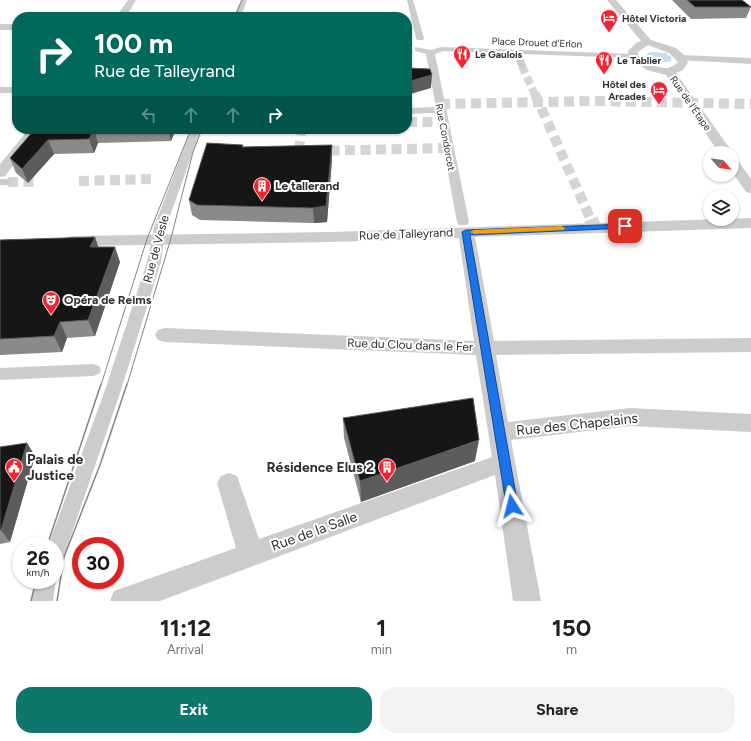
<!DOCTYPE html>
<meta charset="utf-8">
<style>
body{margin:0;font-family:Figtree,sans-serif;background:#f2f2f2;color:#202124;height:100vh;display:flex;flex-direction:column;font-size:15px;white-space:nowrap}
*{box-sizing:border-box;margin:0}
p{font-size:13px;color:#757577}
.icon{flex:none;width:22px;height:22px;fill:none;stroke:currentColor;stroke-width:2;stroke-linecap:round;stroke-linejoin:round}
.map{position:relative;height:601px;overflow:hidden}
.drawer{display:flex;flex-direction:column;background:#fff;flex:1}
.drawer>*{flex:none}
.banner{position:absolute;left:12px;top:12px;width:400px;height:122px;border-radius:16px;box-shadow:0 1px 3px #0004;background:#00695c;color:#fff;overflow:hidden}
.needle{width:26px;rotate:118deg}
.buttons{position:absolute;left:703px;top:146px;display:grid;gap:8px}
.buttons a{display:grid;place-items:center;width:36px;height:36px;border-radius:50%;background:#fff;box-shadow:0 1px 3px #0004;font-size:20px}
.speed{position:absolute;left:12px;top:537px;display:flex;gap:8px;font-size:20px;font-weight:700;text-align:center}
.speed>*{display:grid;place-content:center;width:52px;height:52px;border-radius:50%;background:#fff;box-shadow:0 1px 3px #0004;line-height:1}
.speed small{font-size:10px;font-weight:400}
.speed .limit{border:6px solid #d22;background:#fff;color:#111}
.pin{position:absolute;display:grid;place-items:center;width:34px;height:34px;color:#fff;margin:-17px;border-radius:8px;box-shadow:0 2px 6px #0006}
.me{position:absolute;width:44px;margin:-22px;rotate:351deg;stroke-linejoin:round;filter:drop-shadow(0 0 3px #0008)}
.turn{display:flex;align-items:center;gap:14px;height:84px;padding:0 16px;font-size:18px}
.turn .icon{width:52px;height:52px;stroke-width:2.5}
.turn b{display:block;font-size:28px;line-height:34px}
.lanes{display:flex;align-items:center;height:38px;padding:0 16px;background:#0003;justify-content:center;gap:20px;direction:ltr}
.lanes .off{opacity:.35}
.eta{display:flex;justify-content:space-evenly;align-items:center;height:68px;text-align:center}
.eta b{font-size:24px;font-weight:700;line-height:28px}
.cta{display:flex;gap:8px;margin-top:auto;padding:8px 16px}
.cta a{flex:1;height:46px;border-radius:16px;background:#0f766e;color:#fff;font-size:16px;font-weight:700;line-height:46px;text-align:center}
.cta a+a{background:#f2f2f2;color:#202124}
.map>svg:first-child{display:block}
</style>
<div class="map">
<svg width="751" height="601" viewBox="0 0 751 601">
<rect width="100%" height="100%" fill="#fff"/>
<path fill="#c6dfef" d="M 652,52 L 666,53 L 671,57 L 671,61 C 663,63 651,63 646,55 L 648,53 Z"/>
<g fill="none" stroke-linecap="round" stroke-linejoin="round">
<path stroke="#d5d5d5" stroke-width="8" stroke-dasharray="8 4" stroke-linecap="butt" d="M 522,66 L 535,95"/>
<path stroke="#d5d5d5" stroke-width="10" stroke-dasharray="10 5.5" stroke-linecap="butt" d="M 535,94 L 591,220
M 440,104 L 596,101 L 751,104
M 407,122 L 443,122
M 299,151 L 301,130 L 304,129
M 314,151 L 448,148
M 79,181 L 155,179
M 8,182 L 38,182"/>
<path stroke="#d5d5d5" stroke-width="14" stroke-dasharray="14 7" stroke-linecap="butt" d="M 591,219 L 594,227"/>
<path fill="#ccc" fill-rule="evenodd" d="M 241,0 L 247,0 L 241,17 L 233,17 Z
M 407,0 L 413,0 L 424,38 L 423,40 L 417,40 L 416,38 Z
M 415,47 L 431,50 L 441,47 L 633,54 L 637,56 L 633,58 L 522,54 L 526,66 L 522,69 L 518,66 L 514,54 L 443,51 L 435,54 L 469,222 L 467,225 L 459,225 L 457,222 L 437,113 L 407,114 L 407,108 L 436,107 L 426,54 L 415,51 Z
M 682,55 L 751,58 L 751,64 L 679,60 L 678,58 Z
M 0,87 L 17,87 L 17,93 L 0,93 Z
M 191,129 L 201,129 L 166,227 L 161,262 L 120,393 L 65,553 L 62,560 L 55,562 L 55,546 L 48,546 L 104,393 L 147,262 L 154,227 Z
M 0,179 L 8,179 L 14,182 L 8,185 L 0,185 Z
M 93,364 L 99,366 L 101,370 L 99,374 L 93,376 L 0,380 L 0,368 Z
M 55,577 L 56,580 L 53,601 L 31,601 L 36,580 L 55,580 Z"/>
<path fill="#ccc" fill-rule="evenodd" d="M 128,0 L 136,0 L 126,17 L 116,17 Z
M 607,0 L 616,0 L 651,40 L 676,48 L 684,55 L 688,62 L 683,70 L 676,73 L 733,153 L 732,154 L 719,153 L 666,75 L 647,70 L 629,58 L 628,51 L 636,43 L 641,41 ZM 648,45 L 669,53 L 678,62 C 667,75 648,64 638,55 L 638,52 Z
M 0,24 L 17,24 L 17,30 L 0,30 Z
M 29,129 L 42,129 L 5,176 L 0,177 L 0,164 Z
M 732,158 L 737,159 L 751,179 L 751,193 L 746,192 L 732,172 Z
M 751,218 L 751,228 L 475,237 L 494,341 L 751,338 L 751,352 L 496,355 L 508,422 L 630,408 L 751,414 L 751,432 L 630,426 L 511,440 L 541,601 L 513,601 L 495,475 L 160,601 L 110,601 L 114,591 L 236,548 L 217,483 L 221,476 L 229,473 L 237,476 L 259,539 L 492,457 L 476,355 L 165,342 L 158,340 L 155,335 L 158,330 L 165,328 L 474,341 L 459,238 L 330,242 L 72,246 L 66,244 L 64,241 L 66,238 L 72,236 L 330,232 Z"/>
<path stroke="#848484" stroke-width="1" d="M 235,17 L 242,0
M 101,385 L 147,239 L 191,129
M 127,385 L 171,238 L 193,152 L 202,129"/>
<path stroke="#848484" stroke-width="1.5" d="M 47,546 L 101,384
M 31,601 L 36,580
M 57,601 L 64,557 L 100,465 L 127,384"/>
</g>
<path fill="#8a8a8a" d="M 672,0 L 742,0 L 751,7 L 746,18 L 691,19 Z
M 35,129 L 176,129 L 171,141 L 98,143 L 94,153 L 54,154 L 28,183 L 16,173 L 10,158 Z
M 243,145 L 243,147 L 332,145 L 332,159 L 327,222 L 314,223 L 200,220 L 192,215 L 189,200 Z
M 95,237 L 98,247 L 120,262 L 95,336 L 67,338 L 62,352 L 0,355 L 0,240 Z
M 343,418 L 475,461 L 361,502 L 344,438 Z
M 27,443 L 35,456 L 10,542 L 0,544 L 0,447 Z"/>
<path fill="#5c5c5c" d="M 432,75 L 431,88 L 407,95 L 407,82 Z
M 94,129 L 98,143 L 94,153 L 89,139 Z
M 168,129 L 176,129 L 171,141 Z
M 48,140 L 54,154 L 28,183 L 22,169 Z
M 332,145 L 332,159 L 327,222 L 314,223 L 313,208 Z
M 95,237 L 100,252 L 90,247 Z
M 115,247 L 120,262 L 95,336 L 88,320 Z
M 60,322 L 67,338 L 62,352 L 54,336 Z
M 479,440 L 475,461 L 361,502 L 360,481 Z
M 27,443 L 35,456 L 10,542 L 1,530 Z"/>
<path fill="#161616" stroke="#5c5c5c" d="M 687,0 L 742,0 L 751,7 L 695,7 Z
M 407,68 L 430,69 L 432,75 L 407,82 Z
M 35,129 L 100,129 L 94,129 L 89,139 L 48,140 L 22,169 L 10,158 Z
M 207,143 L 243,145 L 242,147 L 332,145 L 326,206 L 313,208 L 197,205 L 189,200 Z
M 95,237 L 90,247 L 115,247 L 88,320 L 60,322 L 54,336 L 0,339 L 0,240 Z
M 473,398 L 479,440 L 360,481 L 343,418 Z
M 27,443 L 1,530 L 0,530 L 0,447 Z"/>
<path fill="#1a73e8" stroke="#114b97" d="M 625,224 L 628,224 L 628,228 L 470,235 L 518,506 L 516,510 L 512,511 L 507,510 L 462,232 L 466,230 Z"/>
<path fill="#f59e0b" d="M 561,226 L 565,228 L 564,230 L 474,234 L 470,232 L 474,230 Z"/>
<defs>
<g id="hotel-pin" transform="scale(0.9)"><path d="M0 17L-7.5 6A9.5 9.5 0 1 1 7.5 6Z" fill="#f32331" stroke="#fff"/><path d="M-6-4.5h1.5V1H6V5H4.5V3h-9V5H-6ZM-4 0a1.8 1.8 0 1 1 3.6 0ZM.5 0V-2.5h3Q6-2.5 6 0Z" fill="#fff"/></g>
<g id="restaurant-pin" transform="scale(0.9)"><path d="M0 17L-7.5 6A9.5 9.5 0 1 1 7.5 6Z" fill="#f32331" stroke="#fff"/><path d="M-5-6h1v4h1v-4h1v4h1v-4h1v5L-1.5 .5V6h-2V.5L-5-1ZM5-6V6H3V1.5H1.5Q1.5-4 5-6Z" fill="#fff"/></g>
<g id="building-pin" transform="scale(0.9)"><path d="M0 17L-7.5 6A9.5 9.5 0 1 1 7.5 6Z" fill="#f32331" stroke="#fff"/><path d="M-4-6H4V6H1V3H-1V6H-4ZM-2.5-4.3h1.7v1.8h-1.7ZM.8-4.3h1.7v1.8H.8ZM-2.5-1h1.7V.8h-1.7ZM.8-1h1.7V.8H.8Z" fill="#fff"/></g>
<g id="theatre-pin" transform="scale(0.9)"><path d="M0 17L-7.5 6A9.5 9.5 0 1 1 7.5 6Z" fill="#f32331" stroke="#fff"/><path d="M-5-5.5Q0-4 5-5.5V0Q5 5 0 6Q-5 5-5 0ZM-3.3-2.5H-1v1.5H-3.3ZM1-2.5H3.3v1.5H1ZM-2.8 1Q0 5.5 2.8 1Z" fill="#fff"/></g>
<g id="civic-pin" transform="scale(0.9)"><path d="M0 17L-7.5 6A9.5 9.5 0 1 1 7.5 6Z" fill="#f32331" stroke="#fff"/><path d="M-.6-6.5H3V-4.5H.6V-3L4-1V1h2V6H-6V1h2V-1L-.6-3ZM-1.2 2.5V6h2.4V2.5Z" fill="#fff"/></g>
</defs>
<g fill-rule="evenodd">
<use href="#hotel-pin" x="609" y="18"/>
<use href="#restaurant-pin" x="462" y="54"/>
<use href="#restaurant-pin" x="604" y="60"/>
<use href="#hotel-pin" x="659" y="90"/>
<use href="#building-pin" x="262" y="186"/>
<use href="#theatre-pin" x="51" y="300"/>
<use href="#civic-pin" x="14" y="467"/>
<use href="#building-pin" x="387" y="467"/>
</g>
<g text-anchor="middle" stroke-width="4" stroke-linejoin="round" paint-order="stroke">
<g font-size="10" font-weight="bold" fill="#2f2f2f" stroke="#fff" text-anchor="start">
<text x="622" y="22">Hôtel Victoria</text>
<text x="475" y="58">Le Gaulois</text>
<text x="617" y="64">Le Tablier</text>
<text x="646" y="88" text-anchor="end">Hôtel des<tspan x="646" dy="12">Arcades</tspan></text>
</g>
<g font-size="10" fill="#2f2f2f" stroke="#fff">
<text transform="translate(537 42) rotate(2)" y="4">Place Drouet d'Erlon</text>
<text transform="translate(691 103) rotate(55)" y="4">Rue de l'Étape</text>
<text transform="translate(446 137) rotate(79)" y="4">Rue Condorcet</text>
</g>
<g font-size="12" font-weight="bold" fill="#2f2f2f" stroke="#fff" text-anchor="start">
<text x="275" y="190">Le tallerand</text>
<text x="64" y="304">Opéra de Reims</text>
</g>
<g font-size="12" fill="#2f2f2f" stroke="#fff">
<text transform="translate(406 234) rotate(-2)" y="4">Rue de Talleyrand</text>
<text transform="translate(156 249) rotate(-75)" y="4">Rue de Vesle</text>
<text transform="translate(410 345) rotate(2)" y="4">Rue du Clou dans le Fer</text>
</g>
<g font-size="14" fill="#2f2f2f" stroke="#fff">
<text transform="translate(577 424) rotate(-6)" y="5">Rue des Chapelains</text>
<text transform="translate(314 531) rotate(-20)" y="5">Rue de la Salle</text>
</g>
<g font-size="14" font-weight="bold" fill="#2f2f2f" stroke="#fff" text-anchor="start">
<text x="27" y="464">Palais de<tspan x="27" dy="16">Justice</tspan></text>
<text x="374" y="472" text-anchor="end">Résidence Elus 2</text>
</g>
</g>
</svg>
<div class="buttons">
<a><svg class="needle" viewBox="-14 -14 28 28"><path d="M0-13l5 13h-10z" fill="#e53935"/><path d="M0 13l5-13h-10z" fill="#757577"/></svg></a>
<a><svg class="icon" aria-label="layers" viewBox="0 0 24 24"><path d="M12 4l9 5-9 5-9-5zM3 14l9 5 9-5"/></svg></a>
</div>
<div class="speed"><div>26<small>km/h</small></div><div class="limit">30</div></div>
<div class="pin" style="left:625px;top:226px;background:#d93025"><svg class="icon" aria-label="arrive" viewBox="0 0 24 24"><path d="M6 21V4h12l-3 4 3 4H6"/></svg></div>
<svg class="me" style="left:512px;top:506px" viewBox="-20 -20 40 40"><path d="M0-17L14 15 0 8-14 15z" fill="#1a73e8" stroke="#fff" stroke-width="4"/></svg>
<div class="banner">
<div class="turn"><svg class="icon" aria-label="right" viewBox="0 0 24 24"><path d="M7 20v-9h11M14 6l5 5-5 5"/></svg><div><b>100 m</b>Rue de Talleyrand</div></div>
<div class="lanes"><svg class="icon off" aria-label="left" viewBox="0 0 24 24"><path d="M17 20v-9H6M10 6l-5 5 5 5"/></svg><svg class="icon off" aria-label="ahead" viewBox="0 0 24 24"><path d="M12 20V5M6 11l6-6 6 6"/></svg><svg class="icon off" aria-label="ahead" viewBox="0 0 24 24"><path d="M12 20V5M6 11l6-6 6 6"/></svg><svg class="icon" aria-label="right" viewBox="0 0 24 24"><path d="M7 20v-9h11M14 6l5 5-5 5"/></svg></div>
</div>
</div>
<section class="drawer">
<div class="eta">
<div><b>11:12</b><p>Arrival</p></div>
<div><b>1</b><p>min</p></div>
<div><b>150</b><p>m</p></div>
</div>
<div class="cta"><a>Exit</a><a>Share</a></div>
</section>
